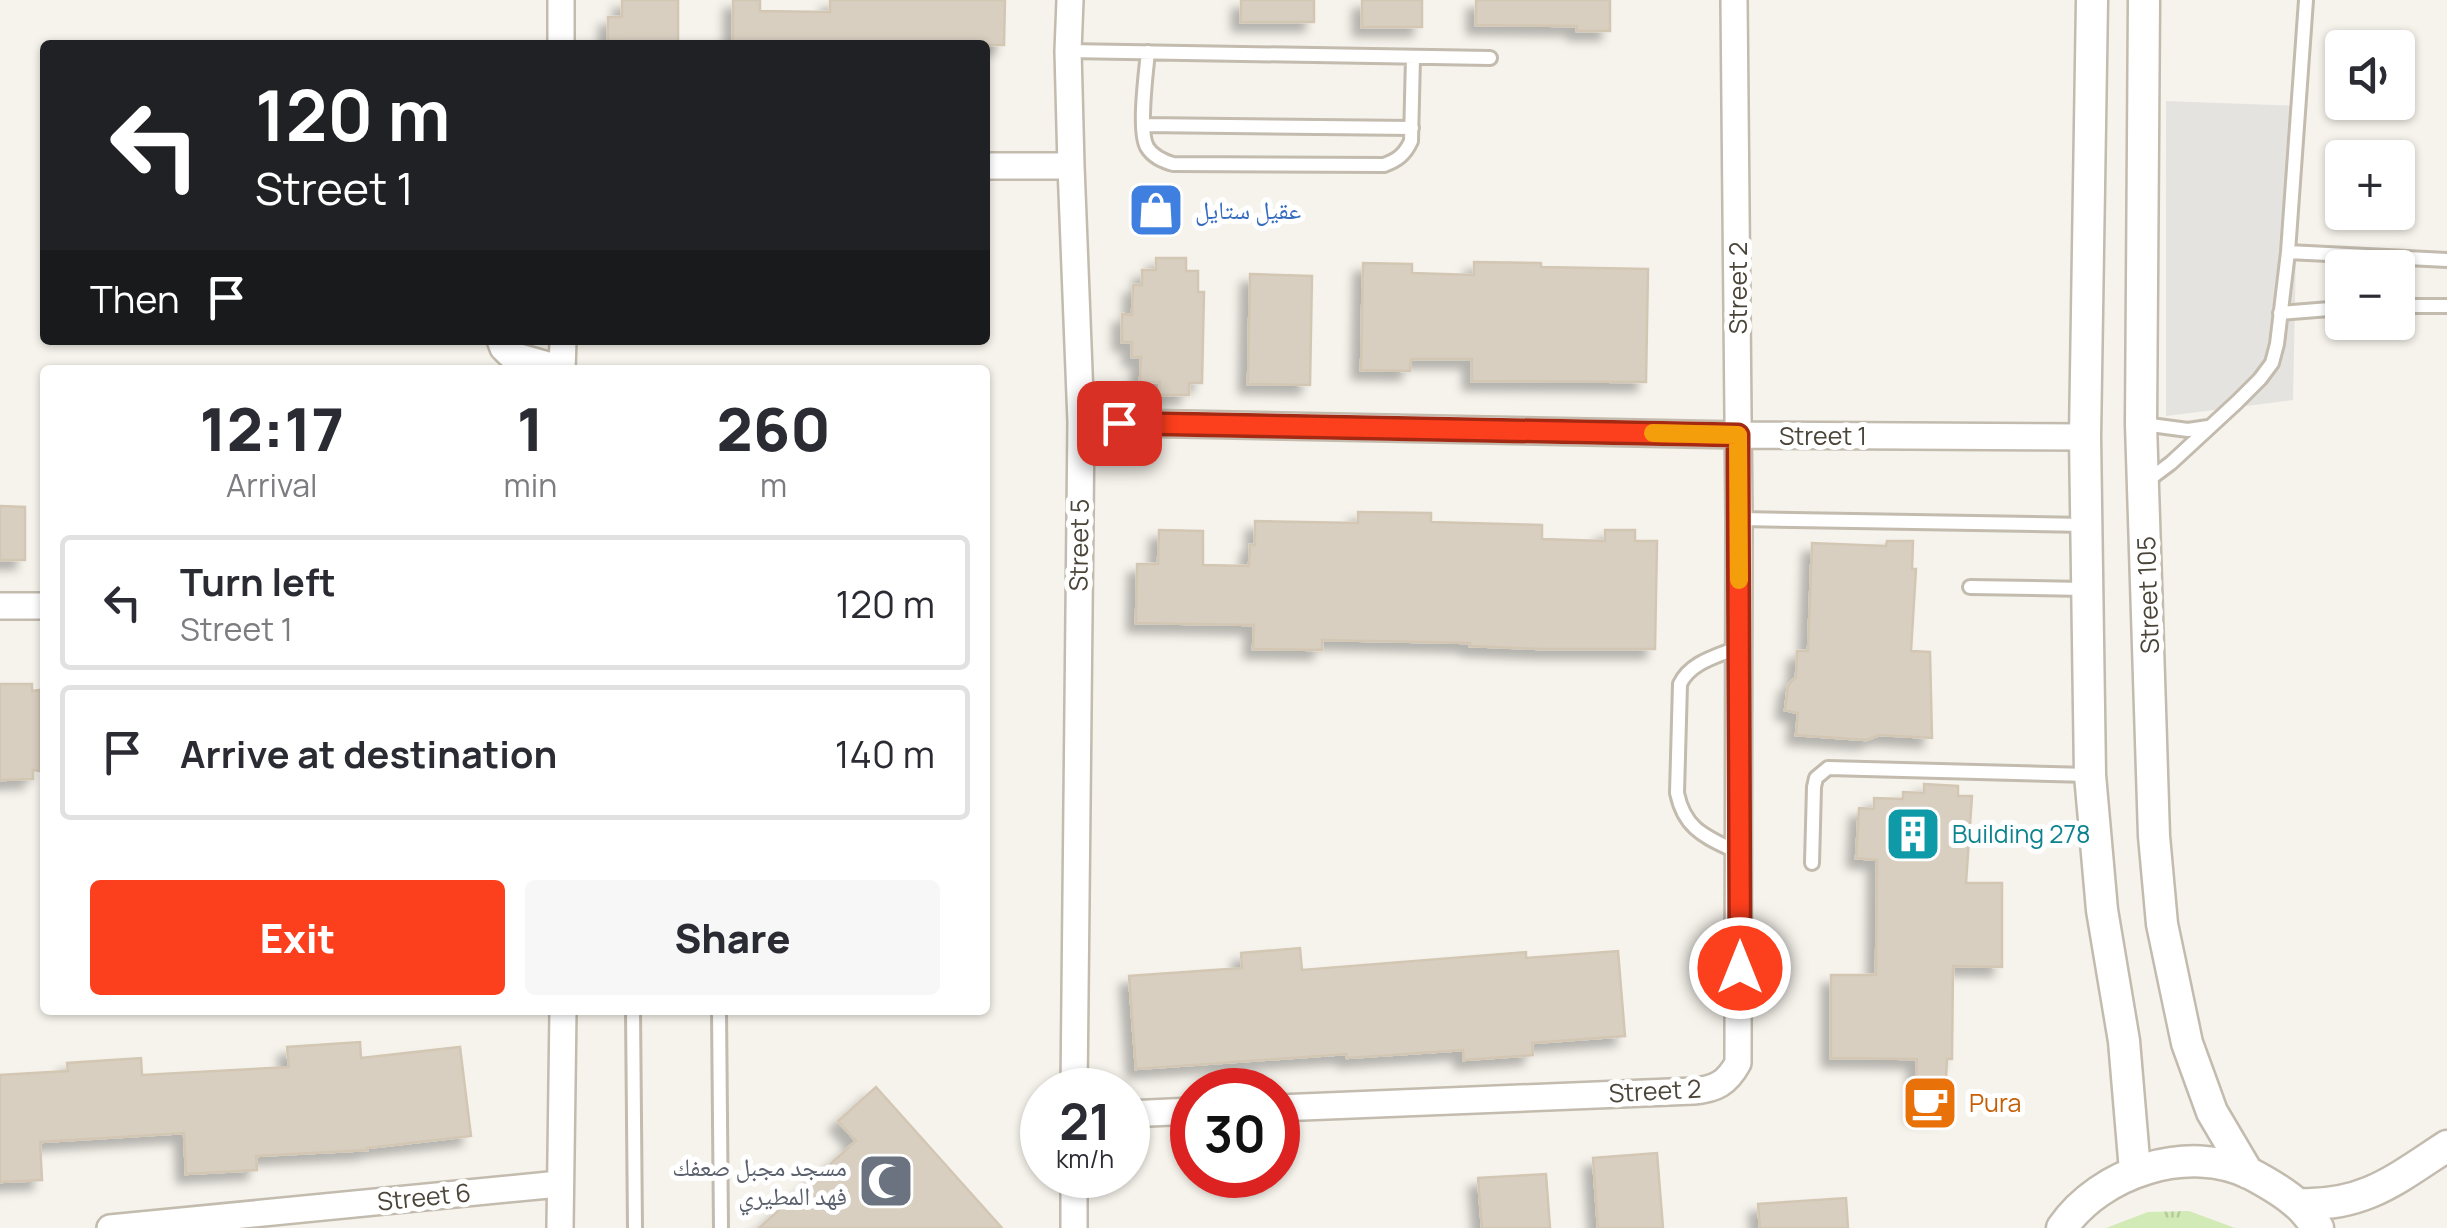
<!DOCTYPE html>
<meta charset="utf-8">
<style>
body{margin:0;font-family:Manrope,"Noto Naskh Arabic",sans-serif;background:#f7f7f7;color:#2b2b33;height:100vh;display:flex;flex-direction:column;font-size:38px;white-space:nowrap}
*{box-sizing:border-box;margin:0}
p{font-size:32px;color:#7c7c81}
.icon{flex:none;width:55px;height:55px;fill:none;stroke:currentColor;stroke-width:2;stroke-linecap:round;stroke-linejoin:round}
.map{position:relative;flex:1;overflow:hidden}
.drawer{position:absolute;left:40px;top:365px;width:950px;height:650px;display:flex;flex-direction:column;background:#fff;border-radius:10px;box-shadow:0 2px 8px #0004}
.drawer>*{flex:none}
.banner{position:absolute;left:40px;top:40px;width:950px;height:305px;border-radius:10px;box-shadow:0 2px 8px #0004;background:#202124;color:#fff;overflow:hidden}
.tools{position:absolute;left:2325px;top:30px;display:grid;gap:20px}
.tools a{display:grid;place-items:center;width:90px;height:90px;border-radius:10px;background:#fff;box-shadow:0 2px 8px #0004;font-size:50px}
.speed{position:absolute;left:1020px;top:1068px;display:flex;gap:20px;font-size:50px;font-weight:700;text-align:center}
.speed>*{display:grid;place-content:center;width:130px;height:130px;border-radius:50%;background:#fff;box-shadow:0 2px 8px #0004;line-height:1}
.speed small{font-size:25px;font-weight:400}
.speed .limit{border:15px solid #d22;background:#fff;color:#111}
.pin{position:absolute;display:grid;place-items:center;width:85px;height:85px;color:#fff;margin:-42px;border-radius:20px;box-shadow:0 5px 15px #0006}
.me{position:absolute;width:110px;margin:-55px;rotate:0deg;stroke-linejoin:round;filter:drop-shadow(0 0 8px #0008)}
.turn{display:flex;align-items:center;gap:35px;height:210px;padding:0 50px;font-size:45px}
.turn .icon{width:130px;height:130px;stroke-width:2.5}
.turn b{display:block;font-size:70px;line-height:85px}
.then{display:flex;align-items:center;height:95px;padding:0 50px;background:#0003;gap:20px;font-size:38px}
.eta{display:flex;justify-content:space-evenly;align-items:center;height:170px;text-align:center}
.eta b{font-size:60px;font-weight:800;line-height:70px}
.primary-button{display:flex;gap:20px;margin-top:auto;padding:20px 50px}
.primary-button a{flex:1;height:115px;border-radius:10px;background:#fc3f1d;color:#fff;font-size:40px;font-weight:800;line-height:115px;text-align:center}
.primary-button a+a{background:#f7f7f7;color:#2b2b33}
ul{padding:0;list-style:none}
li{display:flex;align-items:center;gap:30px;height:135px;margin:0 20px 15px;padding:0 30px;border:5px solid #e1e1e2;border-radius:10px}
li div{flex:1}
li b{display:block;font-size:38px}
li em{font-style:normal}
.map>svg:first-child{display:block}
</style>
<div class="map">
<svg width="2447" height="1228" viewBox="0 0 2447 1228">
<defs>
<pattern id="grass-tufts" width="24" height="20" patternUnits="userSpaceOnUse" patternTransform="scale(2.5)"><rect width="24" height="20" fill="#d2eab5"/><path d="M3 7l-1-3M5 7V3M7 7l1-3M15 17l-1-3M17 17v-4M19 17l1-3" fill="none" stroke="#b6ca9c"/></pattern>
<filter id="shadow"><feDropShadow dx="-9" dy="9" stdDeviation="5" flood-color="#0004"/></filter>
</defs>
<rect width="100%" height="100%" fill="#f6f3ec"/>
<path fill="url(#grass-tufts)" d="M 2189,1211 L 2235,1228 L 2106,1228 L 2148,1212 Z"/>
<path fill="#e5e3e0" d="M 2166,101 L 2299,106 L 2293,400 L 2166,416 Z"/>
<path fill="#d8cfc1" stroke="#d3c7b4" stroke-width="2.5" filter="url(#shadow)" d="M 622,0 L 678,0 L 678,45 L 622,45 L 622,41 L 608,41 L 608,17 L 622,17 Z
M 733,0 L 760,0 L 760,11 L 830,12 L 830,0 L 1005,0 L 1004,45 L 733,45 Z
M 1241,0 L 1314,0 L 1314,22 L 1241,22 Z
M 1362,0 L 1422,0 L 1422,27 L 1362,27 Z
M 1476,0 L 1610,0 L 1610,31 L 1577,31 L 1577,26 L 1476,25 Z
M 1156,258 L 1186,258 L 1186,271 L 1198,271 L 1198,292 L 1204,292 L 1202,383 L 1189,383 L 1189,395 L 1159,395 L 1160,382 L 1140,382 L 1141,357 L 1132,357 L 1132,342 L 1122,342 L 1122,314 L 1132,315 L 1133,285 L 1142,285 L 1142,270 L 1156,270 Z
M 1474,262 L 1541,263 L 1541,267 L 1648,269 L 1646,382 L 1472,381 L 1472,359 L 1411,359 L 1410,371 L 1361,370 L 1363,263 L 1412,264 L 1412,273 L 1474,275 Z
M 1250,274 L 1312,276 L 1310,385 L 1248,384 Z
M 0,506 L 25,507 L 25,560 L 0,560 Z
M 1358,512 L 1431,513 L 1431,522 L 1542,525 L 1542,539 L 1605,541 L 1605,530 L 1635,530 L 1635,541 L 1657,541 L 1655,649 L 1540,649 L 1470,646 L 1470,643 L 1322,640 L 1322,650 L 1253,649 L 1254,625 L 1136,623 L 1137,564 L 1158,564 L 1159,530 L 1203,531 L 1203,565 L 1249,566 L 1250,545 L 1255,545 L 1255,521 L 1358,523 Z
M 1887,541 L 1913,541 L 1912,569 L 1916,569 L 1911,651 L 1930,652 L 1932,738 L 1880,735 L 1866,740 L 1796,735 L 1798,713 L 1785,710 L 1788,685 L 1796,677 L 1797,651 L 1808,651 L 1812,543 L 1886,546 Z
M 0,684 L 32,684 L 32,691 L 40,690 L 40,771 L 33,770 L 33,779 L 0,780 Z
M 1924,784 L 1958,786 L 1958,796 L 1972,796 L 1966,883 L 2002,883 L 2002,967 L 1953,966 L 1952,1059 L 1947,1059 L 1944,1115 L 1915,1114 L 1917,1059 L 1831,1058 L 1831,975 L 1876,975 L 1877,860 L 1856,858 L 1859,808 L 1874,809 L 1874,798 L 1903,799 L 1903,792 L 1924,793 Z
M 1300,948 L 1302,970 L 1526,952 L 1526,958 L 1618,951 L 1625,1036 L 1532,1043 L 1533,1055 L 1464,1060 L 1463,1050 L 1347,1058 L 1346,1054 L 1136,1069 L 1129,976 L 1242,968 L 1241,953 Z
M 360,1042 L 361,1058 L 460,1047 L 471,1136 L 367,1148 L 367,1150 L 256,1156 L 257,1170 L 186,1174 L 184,1133 L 40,1142 L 42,1180 L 0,1182 L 0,1075 L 68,1071 L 67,1063 L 141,1058 L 142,1075 L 289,1067 L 287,1047 Z
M 876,1087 L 1002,1228 L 759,1228 L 856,1141 L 838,1121 Z
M 1657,1153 L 1663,1228 L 1598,1228 L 1593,1158 Z
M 1546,1174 L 1550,1228 L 1482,1228 L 1478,1178 Z
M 1846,1198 L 1848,1228 L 1760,1228 L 1758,1204 Z"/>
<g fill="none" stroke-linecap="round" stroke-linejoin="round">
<g stroke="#c2bbae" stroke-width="18">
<path id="service" d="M 1068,51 L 1490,58
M 1148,52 C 1146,73 1138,131 1147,147 C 1153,157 1163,161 1173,164 L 1384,165 C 1398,160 1405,154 1411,141 L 1413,57
M 1143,125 L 1412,128
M 2288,252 L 2447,260
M 2398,306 L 2447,306
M 2280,313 L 2342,308
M 2143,424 L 2188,430 L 2208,427
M 2147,481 L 2171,463 L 2237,402 L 2260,379 L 2272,363 L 2277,344 L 2288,252 L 2306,0
M 1739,519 L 2086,525
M 1970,587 L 2085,589
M 1739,853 C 1707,837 1685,831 1677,793 L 1680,684 C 1690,662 1718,656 1739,647
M 1812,863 L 1814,787 L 1816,778 L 1828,768 L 2088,775
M 633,1010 L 635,1228
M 719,1010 L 721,1228"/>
</g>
<g stroke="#c2bbae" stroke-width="30">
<path id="minor" d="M 561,0 L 561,45
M 1070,0 L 1068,51 L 1071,166 L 1081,422 L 1074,1090
M 985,166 L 1071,166
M 500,340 L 503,348 L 509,354 L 562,369
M 562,370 L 563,340
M 1081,422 L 1738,435 L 2085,437
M 0,606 L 45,606
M 1278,1108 L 1694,1091 C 1716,1089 1727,1083 1738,1063 L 1739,519 L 1734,0
M 1128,1114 L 1192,1111
M 1074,1175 L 1074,1228
M 110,1228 L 559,1184
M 560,1228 L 563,1010"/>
</g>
<g stroke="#c2bbae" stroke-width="35">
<path id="tertiary" d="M 2092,0 L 2085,437 L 2090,775 L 2102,910 L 2124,1041 L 2135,1171
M 2144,0 L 2141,424 L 2154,836 L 2162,924 L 2187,1043 L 2212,1112 L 2248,1173
M 2298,1204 C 2363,1207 2395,1180 2447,1146
M 2062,1228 C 2100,1172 2189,1143 2251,1174 C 2266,1182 2285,1193 2297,1204 C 2305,1210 2311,1220 2318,1228"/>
</g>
<use href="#service" stroke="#fff" stroke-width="12"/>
<use href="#minor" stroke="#fff" stroke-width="25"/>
<use href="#tertiary" stroke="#fff" stroke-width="30"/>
</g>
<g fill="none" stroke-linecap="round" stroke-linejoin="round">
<g stroke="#a42913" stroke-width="25">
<path id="route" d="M 1119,423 L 1738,435 L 1740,968"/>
</g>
<use href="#route" stroke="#fc3f1d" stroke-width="18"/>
<path stroke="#f59e0b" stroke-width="18" d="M 1653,433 L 1738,435 L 1739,580"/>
</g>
<defs>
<g id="shop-square" transform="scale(2.875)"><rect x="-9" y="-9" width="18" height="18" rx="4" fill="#3f7fe0" stroke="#fff"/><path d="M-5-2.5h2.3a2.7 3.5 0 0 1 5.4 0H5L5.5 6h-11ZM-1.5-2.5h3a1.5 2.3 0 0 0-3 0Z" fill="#fff"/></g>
<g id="building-square" transform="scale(2.875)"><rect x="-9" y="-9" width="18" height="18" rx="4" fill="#0f9aa8" stroke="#fff"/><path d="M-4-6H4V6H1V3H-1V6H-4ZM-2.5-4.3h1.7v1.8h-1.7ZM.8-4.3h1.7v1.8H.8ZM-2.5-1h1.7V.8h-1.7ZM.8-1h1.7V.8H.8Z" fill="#fff"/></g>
<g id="cafe-square" transform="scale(2.875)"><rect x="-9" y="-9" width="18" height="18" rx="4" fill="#e8710a" stroke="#fff"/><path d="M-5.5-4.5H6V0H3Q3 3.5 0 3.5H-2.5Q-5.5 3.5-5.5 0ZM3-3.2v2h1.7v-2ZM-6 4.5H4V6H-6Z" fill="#fff"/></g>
<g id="mosque-square" transform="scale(2.875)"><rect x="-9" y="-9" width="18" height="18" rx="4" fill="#6b7280" stroke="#fff"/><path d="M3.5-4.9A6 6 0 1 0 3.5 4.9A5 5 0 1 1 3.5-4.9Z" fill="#fff"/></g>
</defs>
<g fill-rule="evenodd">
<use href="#shop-square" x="1156" y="210"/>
<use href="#building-square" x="1913" y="834"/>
<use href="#cafe-square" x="1930" y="1103"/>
<use href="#mosque-square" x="886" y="1181"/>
</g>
<g text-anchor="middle" stroke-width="10" stroke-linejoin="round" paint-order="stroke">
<g font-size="25" fill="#366cbe" stroke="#fff" text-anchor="start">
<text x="1195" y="219">عقيل ستايل</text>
</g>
<g font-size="25" fill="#4b4439" stroke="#fff">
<text transform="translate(1738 288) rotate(-90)" y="9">Street 2</text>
<text x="1823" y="445">Street 1</text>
<text transform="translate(1079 545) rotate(-89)" y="9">Street 5</text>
<text transform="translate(2148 595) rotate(-92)" y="9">Street 105</text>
<text transform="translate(1655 1091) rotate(-3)" y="9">Street 2</text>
<text transform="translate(424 1197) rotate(-6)" y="9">Street 6</text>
</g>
<g font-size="25" fill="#0d838f" stroke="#fff" text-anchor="start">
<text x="1952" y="843">Building 278</text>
</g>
<g font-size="25" fill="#c56008" stroke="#fff" text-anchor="start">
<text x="1969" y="1112">Pura</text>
</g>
<g font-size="25" fill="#5b616d" stroke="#fff" text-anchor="end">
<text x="847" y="1176">مسجد مجبل صعفك<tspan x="847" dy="29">فهد المطيري</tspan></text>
</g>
</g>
</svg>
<div class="tools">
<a><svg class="icon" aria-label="sound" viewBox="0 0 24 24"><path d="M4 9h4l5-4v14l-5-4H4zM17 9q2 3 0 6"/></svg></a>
<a>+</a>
<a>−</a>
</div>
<div class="speed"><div>21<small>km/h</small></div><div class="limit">30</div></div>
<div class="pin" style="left:1119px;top:423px;background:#d93025"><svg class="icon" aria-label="arrive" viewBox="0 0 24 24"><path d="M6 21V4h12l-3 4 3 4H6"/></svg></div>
<svg class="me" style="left:1740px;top:968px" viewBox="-20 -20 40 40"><circle r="17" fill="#fc3f1d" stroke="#fff" stroke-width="3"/><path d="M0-11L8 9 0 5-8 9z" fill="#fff"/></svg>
<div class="banner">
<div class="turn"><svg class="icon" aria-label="left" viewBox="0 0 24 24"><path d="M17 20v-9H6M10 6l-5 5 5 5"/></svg><div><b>120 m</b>Street 1</div></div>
<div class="then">Then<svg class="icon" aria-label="arrive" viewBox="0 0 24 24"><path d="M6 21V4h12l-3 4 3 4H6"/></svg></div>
</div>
<section class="drawer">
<div class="eta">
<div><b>12:17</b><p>Arrival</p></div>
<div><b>1</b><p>min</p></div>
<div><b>260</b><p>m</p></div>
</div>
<ul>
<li><svg class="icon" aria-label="left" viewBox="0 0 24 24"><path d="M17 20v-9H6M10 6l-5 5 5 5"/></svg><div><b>Turn left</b><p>Street 1</p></div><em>120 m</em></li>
<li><svg class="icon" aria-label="arrive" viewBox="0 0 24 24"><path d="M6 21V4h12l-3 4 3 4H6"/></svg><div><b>Arrive at destination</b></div><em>140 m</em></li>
</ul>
<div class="primary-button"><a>Exit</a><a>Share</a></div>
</section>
</div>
